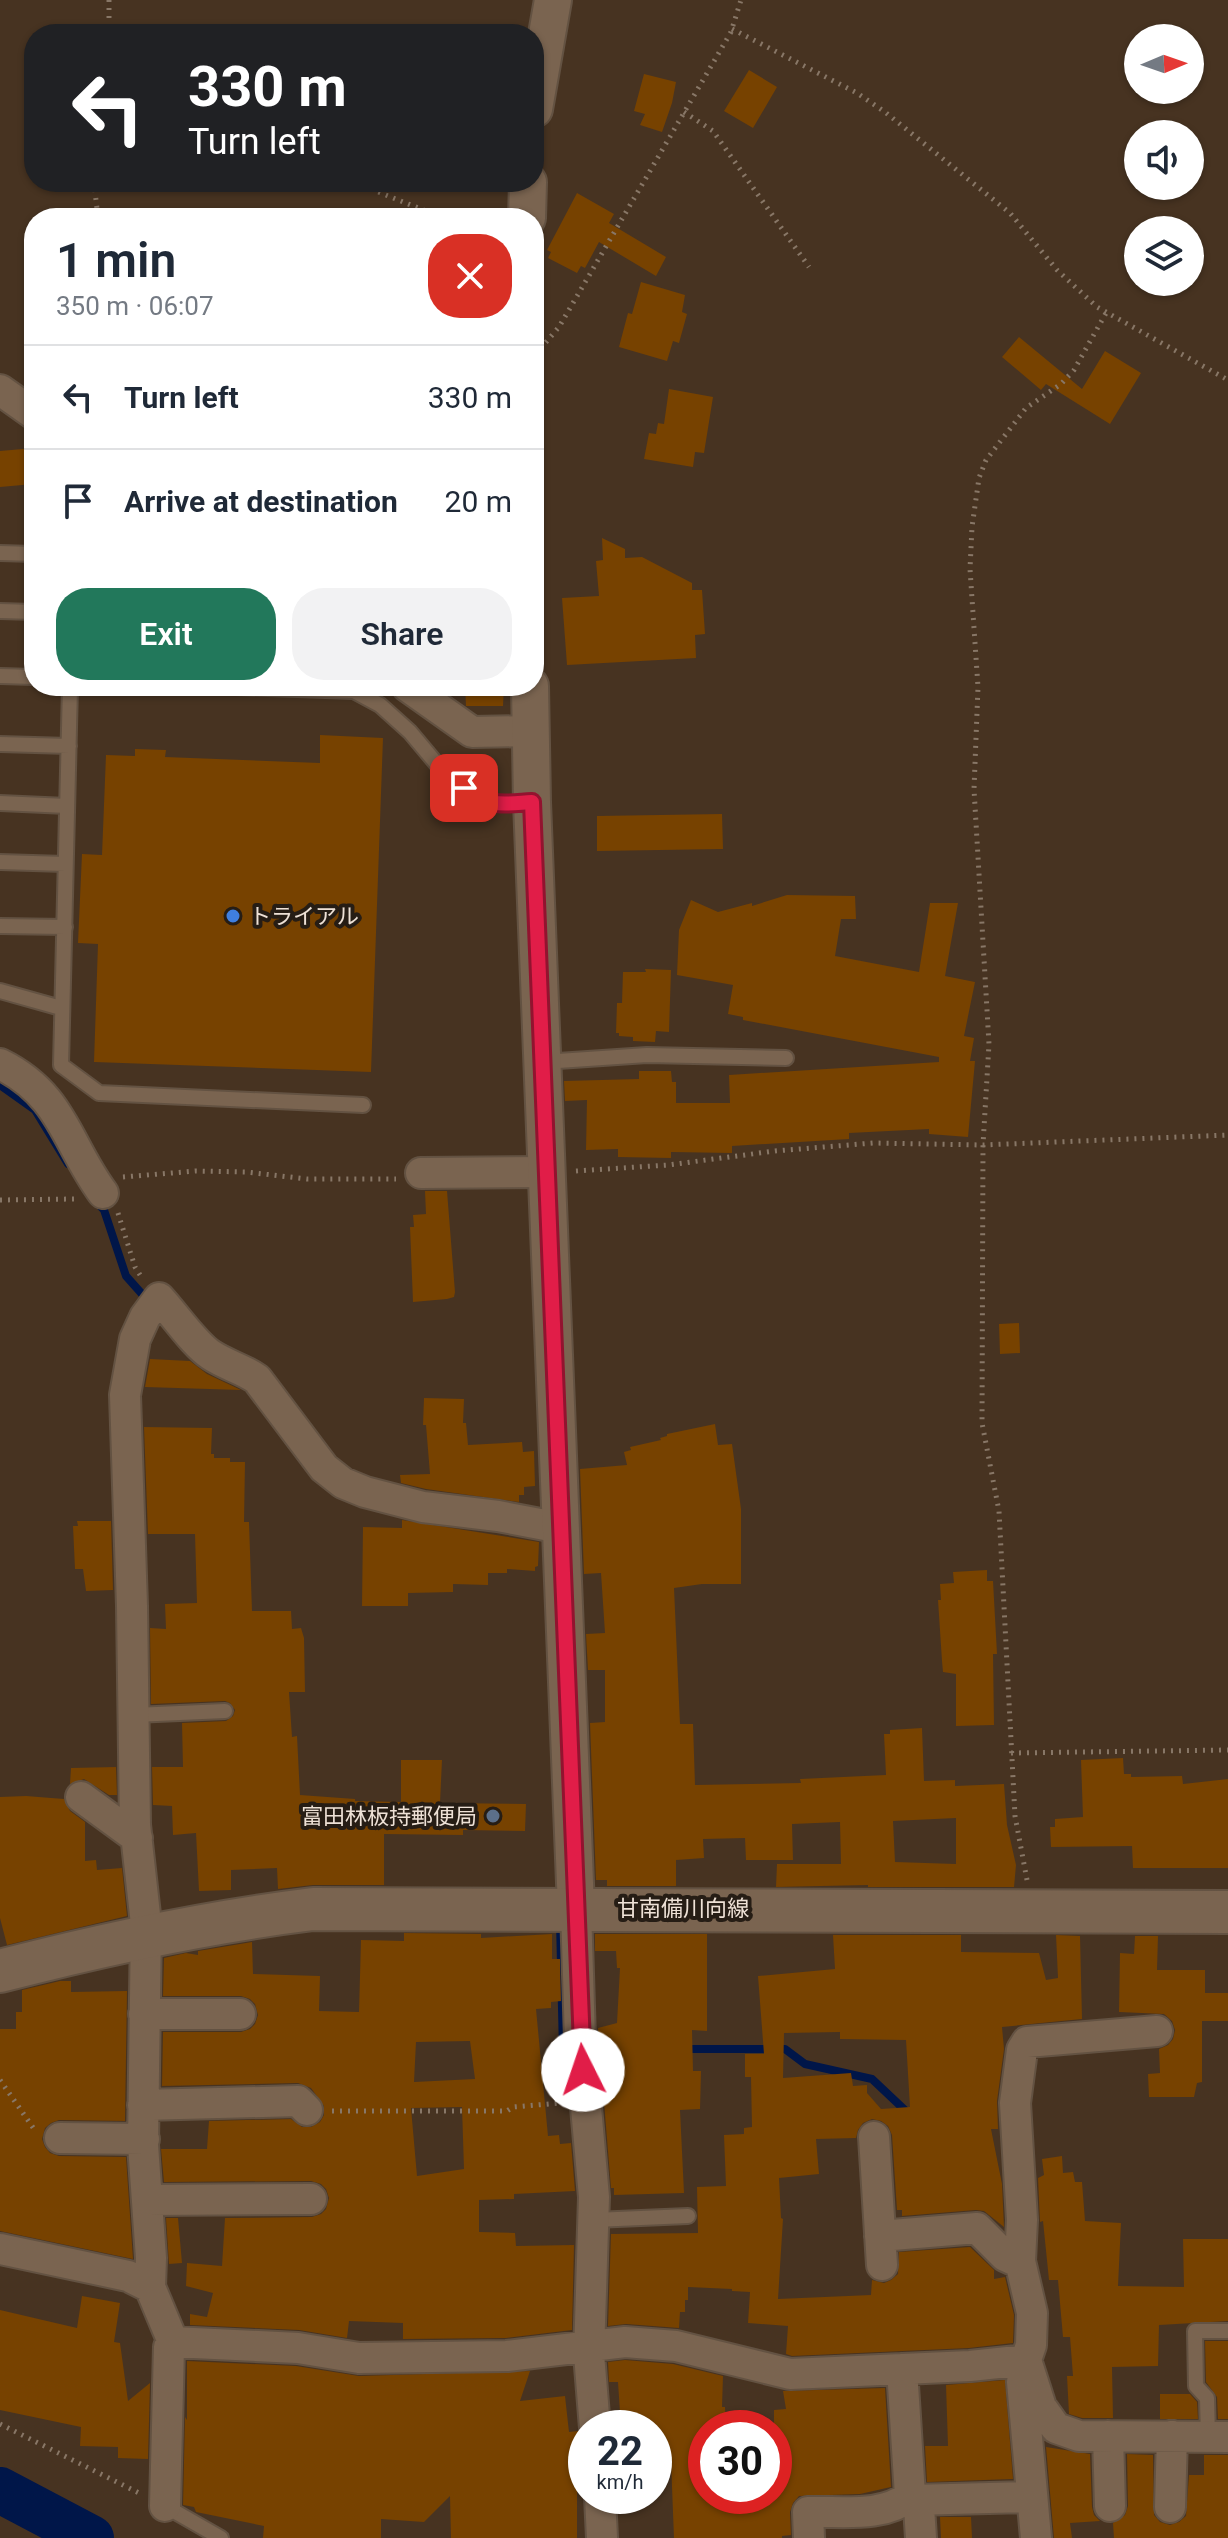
<!DOCTYPE html>
<meta charset="utf-8">
<style>
body{margin:0;font-family:Roboto,"Noto Sans JP",sans-serif;background:#f2f2f3;color:#1f2937;height:100vh;display:flex;flex-direction:column;font-size:30px;white-space:nowrap}
*{box-sizing:border-box;margin:0}
p{font-size:26px;color:#747a83}
.icon{flex:none;width:44px;height:44px;fill:none;stroke:currentColor;stroke-width:2;stroke-linecap:round;stroke-linejoin:round}
.map{position:relative;flex:1;overflow:hidden}
.panel{position:absolute;left:24px;top:208px;width:520px;height:488px;display:flex;flex-direction:column;background:#fff;border-radius:32px;box-shadow:0 2px 6px #0004}
.panel>*{flex:none}
.guide{position:absolute;left:24px;top:24px;width:520px;height:168px;border-radius:32px;box-shadow:0 2px 6px #0004;background:#202124;color:#fff;overflow:hidden}
.needle{width:52px;rotate:88deg}
.controls{position:absolute;left:1124px;top:24px;display:grid;gap:16px}
.controls a{display:grid;place-items:center;width:80px;height:80px;border-radius:50%;background:#fff;box-shadow:0 2px 6px #0004;font-size:40px}
.speed{position:absolute;left:568px;top:2410px;display:flex;gap:16px;font-size:40px;font-weight:700;text-align:center}
.speed>*{display:grid;place-content:center;width:104px;height:104px;border-radius:50%;background:#fff;box-shadow:0 2px 6px #0004;line-height:1}
.speed small{font-size:20px;font-weight:400}
.speed .limit{border:12px solid #d22;background:#fff;color:#111}
.pin{position:absolute;display:grid;place-items:center;width:68px;height:68px;color:#fff;margin:-34px;border-radius:16px;box-shadow:0 4px 12px #0006}
.me{position:absolute;width:88px;margin:-44px;rotate:356deg;stroke-linejoin:round;filter:drop-shadow(0 0 6px #0008)}
.turn{display:flex;align-items:center;gap:28px;height:168px;padding:0 32px;font-size:36px}
.turn .icon{width:104px;height:104px;stroke-width:2.5}
.turn b{display:block;font-size:56px;line-height:68px}
.round{display:grid;place-items:center;flex:none;width:84px;height:84px;border-radius:32px;background:#f2f2f3}
.summary{display:flex;align-items:center;justify-content:space-between;height:136px;padding:0 32px}
h1{font-size:48px;font-weight:600;line-height:60px}
.button{display:flex;gap:16px;margin-top:auto;padding:16px 32px}
.button a{flex:1;height:92px;border-radius:32px;background:#22785b;color:#fff;font-size:32px;font-weight:600;line-height:92px;text-align:center}
.button a+a{background:#f2f2f3;color:#1f2937}
ul{padding:0;list-style:none}
li{display:flex;align-items:center;gap:24px;height:104px;padding:0 32px;border-top:2px solid #e0e1e3}
li div{flex:1}
li b{display:block;font-size:30px}
li em{font-style:normal}
.map>svg:first-child{display:block}
</style>
<div class="map">
<svg width="1228" height="2538" viewBox="0 0 1228 2538">
<rect width="100%" height="100%" fill="#473321"/>
<g fill="none" stroke-linecap="round" stroke-linejoin="round">
<path stroke="#001649" stroke-width="8" d="M 0,1085 L 35,1110 L 68,1164
M 95,1201 L 104,1210 L 126,1276 L 150,1303
M 560,1921 L 563,2051 L 575,2056
M 682,2049 L 785,2049 L 805,2064 L 872,2079 L 908,2113"/>
<path stroke="#001649" stroke-width="46" d="M 0,2490 L 91,2538"/>
</g>
<path fill="#774200" fill-rule="evenodd" d="M 749,70 L 777,87 L 753,128 L 724,111 Z
M 644,74 L 676,82 L 672,103 L 662,132 L 640,125 L 645,114 L 634,111 Z
M 577,193 L 614,214 L 609,223 L 666,257 L 656,276 L 599,242 L 585,268 L 581,266 L 577,273 L 548,258 L 551,252 L 547,250 Z
M 641,282 L 685,295 L 682,312 L 687,314 L 679,343 L 673,341 L 667,361 L 619,347 L 628,313 L 632,314 Z
M 1019,337 L 1082,389 L 1105,351 L 1141,373 L 1110,424 L 1046,384 L 1041,390 L 1002,357 Z
M 669,389 L 713,397 L 704,453 L 695,452 L 693,467 L 644,459 L 649,433 L 656,434 L 658,423 L 664,424 Z
M 34,448 L 34,484 L 0,487 L 0,451 Z
M 602,538 L 625,549 L 625,558 L 642,557 L 692,583 L 692,590 L 702,590 L 705,634 L 695,635 L 696,658 L 567,665 L 562,598 L 599,596 L 596,561 L 603,560 Z
M 465,686 L 504,686 L 503,706 L 466,706 Z
M 320,735 L 383,738 L 371,1072 L 94,1062 L 98,944 L 78,943 L 82,854 L 102,855 L 106,755 L 135,756 L 135,749 L 166,750 L 165,757 L 320,763 Z
M 722,814 L 723,849 L 597,851 L 597,816 Z
M 787,895 L 855,896 L 856,919 L 841,919 L 835,956 L 919,972 L 930,903 L 958,903 L 945,976 L 975,982 L 964,1036 L 974,1038 L 970,1061 L 975,1061 L 968,1137 L 929,1134 L 929,1129 L 849,1133 L 849,1139 L 732,1146 L 732,1153 L 671,1152 L 671,1158 L 618,1157 L 618,1149 L 586,1150 L 587,1100 L 565,1101 L 564,1081 L 639,1079 L 639,1071 L 671,1071 L 672,1082 L 676,1082 L 676,1103 L 730,1103 L 729,1075 L 939,1062 L 939,1057 L 743,1020 L 743,1017 L 728,1014 L 733,985 L 677,975 L 679,930 L 691,900 L 718,912 L 752,903 L 752,906 Z
M 645,969 L 671,970 L 669,1032 L 656,1031 L 655,1042 L 633,1041 L 633,1037 L 619,1036 L 619,1033 L 616,1033 L 617,1003 L 622,1003 L 623,972 L 646,972 Z
M 425,1191 L 447,1191 L 455,1292 L 454,1297 L 447,1299 L 413,1302 L 410,1227 L 414,1227 L 413,1215 L 426,1214 Z
M 1019,1323 L 1020,1353 L 1000,1354 L 999,1324 Z
M 150,1359 L 190,1361 L 207,1374 L 241,1390 L 145,1387 Z
M 424,1398 L 464,1399 L 463,1423 L 466,1423 L 468,1445 L 522,1442 L 523,1452 L 534,1451 L 535,1486 L 524,1487 L 524,1495 L 519,1495 L 519,1502 L 426,1489 L 401,1483 L 400,1475 L 430,1474 L 426,1425 L 423,1425 Z
M 715,1424 L 718,1445 L 732,1444 L 741,1509 L 741,1584 L 702,1584 L 674,1588 L 680,1724 L 693,1724 L 695,1785 L 801,1783 L 800,1779 L 886,1775 L 884,1734 L 890,1734 L 890,1730 L 922,1728 L 924,1781 L 955,1780 L 955,1786 L 1004,1784 L 1007,1825 L 1016,1865 L 1014,1887 L 868,1887 L 868,1885 L 776,1887 L 777,1864 L 841,1864 L 840,1822 L 792,1824 L 793,1860 L 746,1860 L 745,1838 L 703,1839 L 704,1858 L 676,1860 L 676,1886 L 607,1886 L 607,1880 L 596,1880 L 590,1723 L 605,1722 L 605,1670 L 588,1670 L 586,1634 L 605,1633 L 601,1573 L 584,1574 L 580,1469 L 627,1465 L 624,1452 L 631,1450 L 630,1447 L 661,1440 L 660,1438 L 667,1436 L 667,1434 ZM 956,1818 L 956,1864 L 895,1862 L 893,1821 Z
M 144,1427 L 212,1428 L 211,1454 L 214,1454 L 214,1458 L 230,1458 L 230,1462 L 245,1462 L 244,1522 L 249,1522 L 252,1611 L 291,1611 L 292,1629 L 301,1628 L 304,1638 L 305,1692 L 289,1692 L 292,1737 L 297,1736 L 300,1795 L 355,1799 L 355,1801 L 401,1802 L 401,1760 L 442,1760 L 440,1803 L 526,1804 L 525,1831 L 463,1830 L 463,1835 L 384,1834 L 384,1885 L 313,1885 L 278,1889 L 277,1868 L 231,1870 L 231,1890 L 199,1891 L 196,1833 L 173,1835 L 172,1806 L 153,1805 L 152,1767 L 183,1767 L 182,1723 L 226,1721 L 233,1716 L 235,1710 L 230,1703 L 225,1701 L 151,1704 L 150,1628 L 166,1629 L 165,1604 L 197,1603 L 195,1534 L 148,1534 Z
M 402,1520 L 539,1542 L 538,1566 L 535,1567 L 535,1571 L 507,1569 L 507,1573 L 488,1573 L 488,1585 L 453,1584 L 453,1592 L 408,1593 L 408,1606 L 362,1606 L 363,1527 L 402,1528 Z
M 77,1521 L 111,1521 L 113,1590 L 86,1591 L 83,1569 L 75,1569 L 73,1526 L 78,1526 Z
M 987,1570 L 987,1581 L 993,1581 L 997,1654 L 993,1654 L 994,1725 L 956,1726 L 956,1674 L 943,1672 L 942,1661 L 938,1600 L 941,1600 L 940,1584 L 954,1583 L 953,1572 Z
M 1123,1758 L 1124,1774 L 1131,1774 L 1131,1777 L 1182,1776 L 1183,1784 L 1228,1779 L 1228,1868 L 1133,1868 L 1132,1846 L 1051,1847 L 1050,1827 L 1055,1827 L 1055,1819 L 1083,1817 L 1081,1760 Z
M 116,1767 L 117,1795 L 109,1795 L 84,1779 L 70,1784 L 71,1768 Z
M 26,1796 L 64,1799 L 70,1811 L 85,1822 L 85,1861 L 96,1860 L 97,1870 L 122,1868 L 127,1916 L 7,1945 L 0,1918 L 0,1797 Z
M 404,1933 L 481,1934 L 481,1938 L 552,1934 L 552,1959 L 560,1959 L 561,2001 L 551,2002 L 551,2008 L 536,2009 L 548,2136 L 559,2135 L 560,2144 L 571,2143 L 575,2191 L 514,2194 L 514,2199 L 479,2200 L 479,2232 L 515,2233 L 516,2246 L 574,2245 L 572,2330 L 506,2338 L 403,2339 L 403,2323 L 349,2321 L 347,2338 L 299,2330 L 190,2325 L 190,2314 L 207,2317 L 213,2293 L 186,2286 L 187,2263 L 222,2266 L 225,2218 L 312,2217 L 321,2214 L 326,2209 L 329,2198 L 326,2189 L 321,2184 L 311,2181 L 164,2182 L 161,2149 L 207,2149 L 209,2121 L 291,2119 L 302,2127 L 311,2127 L 320,2122 L 324,2115 L 324,2106 L 311,2088 L 298,2083 L 162,2086 L 163,2032 L 241,2032 L 250,2029 L 255,2024 L 258,2015 L 255,2004 L 250,1999 L 241,1996 L 163,1996 L 164,1958 L 186,1953 L 198,1955 L 198,1951 L 252,1942 L 253,1974 L 320,1976 L 319,2011 L 359,2012 L 361,1940 L 404,1941 ZM 470,2041 L 475,2079 L 414,2082 L 416,2042 ZM 462,2107 L 464,2169 L 417,2176 L 411,2108 Z
M 595,1934 L 707,1934 L 707,2031 L 692,2030 L 693,2071 L 701,2071 L 700,2109 L 680,2110 L 684,2193 L 614,2195 L 614,2188 L 611,2188 L 598,2028 L 617,2023 L 620,1968 L 617,1968 L 616,1951 L 595,1951 Z
M 833,1935 L 961,1935 L 961,1952 L 1039,1953 L 1046,1980 L 1058,1978 L 1056,1935 L 1080,1936 L 1082,2019 L 1002,2027 L 1004,2049 L 997,2101 L 998,2129 L 991,2129 L 1002,2184 L 1004,2227 L 984,2211 L 976,2210 L 902,2216 L 902,2210 L 897,2210 L 892,2135 L 888,2126 L 881,2121 L 872,2119 L 863,2123 L 858,2130 L 856,2138 L 816,2139 L 819,2174 L 779,2178 L 781,2218 L 783,2219 L 778,2299 L 871,2295 L 872,2280 L 884,2283 L 891,2280 L 898,2274 L 899,2252 L 970,2247 L 994,2270 L 994,2279 L 1005,2277 L 1014,2315 L 1013,2343 L 969,2348 L 792,2356 L 786,2354 L 788,2326 L 748,2323 L 750,2292 L 732,2291 L 732,2289 L 688,2287 L 688,2300 L 685,2300 L 685,2312 L 680,2312 L 679,2328 L 626,2324 L 608,2326 L 611,2234 L 698,2233 L 697,2187 L 726,2186 L 724,2135 L 744,2134 L 744,2128 L 752,2127 L 751,2077 L 745,2077 L 745,2054 L 764,2054 L 758,1976 L 835,1969 ZM 840,2032 L 840,2039 L 906,2040 L 910,2107 L 881,2109 L 867,2093 L 867,2085 L 853,2086 L 851,2073 L 783,2078 L 784,2033 Z
M 1135,1936 L 1158,1936 L 1157,1970 L 1205,1970 L 1205,1993 L 1228,1993 L 1228,2021 L 1202,2021 L 1202,2082 L 1197,2083 L 1194,2097 L 1149,2097 L 1148,2074 L 1160,2073 L 1159,2049 L 1168,2045 L 1173,2039 L 1175,2030 L 1172,2021 L 1164,2014 L 1119,2012 L 1120,1953 L 1134,1954 Z
M 60,1981 L 71,1981 L 71,1992 L 127,1991 L 125,2121 L 59,2120 L 51,2123 L 45,2128 L 42,2139 L 45,2147 L 50,2153 L 59,2156 L 126,2157 L 133,2259 L 0,2231 L 0,2029 L 16,2029 L 16,2012 L 22,2012 L 22,1990 Z
M 1062,2156 L 1063,2173 L 1073,2172 L 1075,2182 L 1082,2182 L 1085,2221 L 1121,2223 L 1118,2286 L 1184,2287 L 1183,2239 L 1228,2239 L 1228,2321 L 1159,2325 L 1158,2366 L 1112,2367 L 1113,2418 L 1082,2418 L 1069,2414 L 1067,2376 L 1073,2376 L 1070,2337 L 1063,2337 L 1058,2280 L 1049,2280 L 1043,2221 L 1040,2222 L 1038,2178 L 1044,2175 L 1042,2159 Z
M 166,2218 L 178,2218 L 182,2263 L 169,2264 Z
M 82,2296 L 120,2303 L 114,2342 L 120,2343 L 128,2401 L 150,2383 L 148,2459 L 118,2458 L 118,2447 L 80,2446 L 81,2427 L 0,2410 L 0,2310 L 77,2328 Z
M 1205,2341 L 1228,2341 L 1228,2419 L 1218,2419 L 1217,2397 L 1206,2382 Z
M 625,2360 L 673,2364 L 723,2376 L 722,2407 L 725,2407 L 726,2428 L 706,2428 L 706,2496 L 774,2496 L 774,2410 L 786,2409 L 783,2391 L 885,2388 L 891,2487 L 860,2494 L 799,2496 L 793,2503 L 790,2512 L 791,2535 L 782,2536 L 782,2538 L 674,2538 L 671,2461 L 654,2463 L 654,2428 L 621,2428 L 618,2382 L 609,2382 L 608,2362 Z
M 187,2361 L 296,2366 L 359,2376 L 530,2371 L 520,2401 L 565,2396 L 569,2432 L 578,2431 L 584,2442 L 586,2485 L 584,2489 L 577,2490 L 577,2538 L 451,2538 L 450,2496 L 424,2522 L 381,2519 L 381,2538 L 263,2538 L 264,2526 L 196,2512 L 194,2507 L 183,2505 L 185,2417 L 187,2420 Z
M 1005,2380 L 1013,2479 L 927,2482 L 925,2446 L 948,2446 L 946,2385 Z
M 1160,2394 L 1190,2394 L 1197,2402 L 1198,2419 L 1160,2419 Z
M 1046,2447 L 1090,2454 L 1092,2507 L 1094,2515 L 1100,2521 L 1070,2523 L 1072,2538 L 1054,2538 Z
M 1127,2454 L 1153,2455 L 1154,2515 L 1160,2522 L 1170,2525 L 1179,2522 L 1186,2516 L 1189,2475 L 1204,2475 L 1204,2455 L 1228,2455 L 1228,2538 L 1114,2538 L 1113,2523 L 1125,2515 L 1128,2506 Z
M 940,2517 L 971,2517 L 972,2538 L 941,2538 Z"/>
<g fill="none" stroke-linecap="round" stroke-linejoin="round">
<g stroke="#635242" stroke-width="18">
<path id="service" d="M 0,553 L 34,554
M 0,611 L 34,612
M 0,676 L 34,677
M 70,686 L 61,1065 L 99,1093 L 363,1105
M 208,686 L 354,691 L 380,705 L 410,732 L 446,775 L 482,802 L 496,804 L 532,802
M 0,744 L 69,746
M 0,803 L 67,806
M 0,862 L 65,864
M 0,926 L 65,927
M 0,991 L 61,1008
M 543,1062 L 647,1055 L 786,1058
M 134,1715 L 225,1711
M 594,2220 L 688,2216
M 1208,2437 L 1207,2398 L 1196,2386 L 1195,2331 L 1228,2331
M 165,2506 L 221,2538"/>
</g>
<g stroke="#635242" stroke-width="34">
<path id="minor" d="M 0,390 L 34,414
M 407,686 L 472,732 L 531,731
M 0,1064 C 63,1095 66,1143 103,1193
M 421,1173 L 547,1172
M 81,1797 L 137,1838
M 576,1908 L 580,2040 L 594,2197 L 589,2354 L 595,2428
M 144,2014 L 240,2014
M 1157,2031 L 1027,2042 L 1022,2050 L 1015,2103 L 1022,2220 L 1020,2261 L 1032,2313 L 1031,2345 L 1026,2360 L 1041,2407 L 1056,2428 L 1079,2436 L 1228,2437
M 143,2105 L 298,2101 L 307,2110
M 874,2137 L 882,2265
M 60,2138 L 144,2139
M 147,2200 L 311,2199
M 880,2236 L 977,2228 L 1005,2256 L 1020,2263
M 0,2249 L 128,2276 L 150,2287
M 173,2342 L 298,2348 L 359,2358 L 507,2356 L 625,2342 L 676,2346 L 790,2374 L 970,2366 L 1026,2360
M 1022,2382 L 1036,2538
M 1108,2436 L 1110,2506
M 600,2496 L 602,2538
M 910,2496 L 912,2500 L 1032,2497
M 912,2500 L 919,2507 L 921,2538
M 165,2506 L 169,2347 L 173,2342 L 150,2287 L 151,2258 L 143,2145 L 146,1924 L 135,1825 L 132,1606 L 125,1395 L 135,1339 L 145,1317 L 159,1298 C 174,1314 195,1345 211,1355 C 226,1365 243,1369 257,1379 L 324,1468 L 343,1483 L 365,1492 L 423,1507 L 498,1516 L 561,1528
M 1170,2507 L 1172,2436
M 809,2538 L 808,2512 C 842,2511 883,2518 910,2496 L 902,2369"/>
</g>
<g stroke="#635242" stroke-width="40">
<path id="tertiary" d="M 534,109 L 553,0
M 527,218 L 528,182
M 530,686 L 532,802 L 576,1908"/>
</g>
<g stroke="#635242" stroke-width="46">
<path id="secondary" d="M 0,1971 C 104,1944 207,1922 313,1909 L 1228,1912"/>
</g>
<path stroke="#887767" stroke-width="5" stroke-dasharray="2 6" stroke-linecap="butt" d="M 732,29 L 857,93 L 885,112 L 1010,213 L 1057,270 L 1097,307 L 1228,380
M 109,34 L 109,0
M 684,112 L 713,131 L 809,267
M 94,182 L 98,218
M 371,189 L 443,218
M 534,353 L 541,348 L 559,327 L 731,32 L 741,0
M 576,1171 L 668,1165 L 775,1151 L 873,1143 L 983,1145 L 1228,1135
M 123,1177 L 196,1171 L 246,1172 L 307,1179 L 396,1179
M 0,1200 L 74,1199
M 118,1213 L 135,1267 L 142,1278
M 1011,1753 L 1228,1750
M 1027,1880 L 1015,1816 L 999,1511 L 982,1423 L 983,1145 L 989,1044 L 974,789 L 978,687 L 970,569 L 972,527 L 979,478 L 986,460 L 1026,408 L 1061,384 L 1074,370 L 1106,313
M 0,2080 L 34,2129
M 332,2111 L 507,2111 L 513,2107 L 560,2103
M 0,2424 L 139,2493"/>
<use href="#service" stroke="#7a6450" stroke-width="14"/>
<use href="#minor" stroke="#7a6450" stroke-width="30"/>
<use href="#tertiary" stroke="#7a6450" stroke-width="36"/>
<use href="#secondary" stroke="#7a6450" stroke-width="42"/>
</g>
<g fill="none" stroke-linecap="round" stroke-linejoin="round">
<g stroke="#92132f" stroke-width="20">
<path id="route" d="M 464,788 C 490,808 502,804 532,802 L 583,2070"/>
</g>
<use href="#route" stroke="#e11d48" stroke-width="14"/>
</g>
<circle fill="#3f7fe0" stroke="#261d15" stroke-width="3" cx="233" cy="916" r="8"/>
<circle fill="#5c6f8a" stroke="#261d15" stroke-width="3" cx="493" cy="1816" r="8"/>
<g text-anchor="middle" stroke-width="8" stroke-linejoin="round" paint-order="stroke">
<g font-size="22" fill="#eee1d6" stroke="#261d15" text-anchor="start">
<text x="249" y="924">トライアル</text>
<text x="477" y="1824" text-anchor="end">富田林板持郵便局</text>
</g>
<g font-size="22" fill="#eee1d6" stroke="#261d15">
<text x="683" y="1916">甘南備川向線</text>
</g>
</g>
</svg>
<div class="controls">
<a><svg class="needle" viewBox="-14 -14 28 28"><path d="M0-13l5 13h-10z" fill="#e53935"/><path d="M0 13l5-13h-10z" fill="#747a83"/></svg></a>
<a><svg class="icon" aria-label="sound" viewBox="0 0 24 24"><path d="M4 9h4l5-4v14l-5-4H4zM17 9q2 3 0 6"/></svg></a>
<a><svg class="icon" aria-label="layers" viewBox="0 0 24 24"><path d="M12 4l9 5-9 5-9-5zM3 14l9 5 9-5"/></svg></a>
</div>
<div class="speed"><div>22<small>km/h</small></div><div class="limit">30</div></div>
<div class="pin" style="left:464px;top:788px;background:#d93025"><svg class="icon" aria-label="arrive" viewBox="0 0 24 24"><path d="M6 21V4h12l-3 4 3 4H6"/></svg></div>
<svg class="me" style="left:583px;top:2070px" viewBox="-20 -20 40 40"><circle r="19" fill="#fff"/><path d="M0-13L10 11 0 6-10 11z" fill="#e11d48"/></svg>
<div class="guide">
<div class="turn"><svg class="icon" aria-label="left" viewBox="0 0 24 24"><path d="M17 20v-9H6M10 6l-5 5 5 5"/></svg><div><b>330 m</b>Turn left</div></div>
</div>
<section class="panel">
<div class="summary"><div><h1>1 min</h1><p>350 m · 06:07</p></div><a class="round" style="background:#d93025;color:#fff"><svg class="icon" aria-label="close" viewBox="0 0 24 24"><path d="M6 6l12 12M18 6L6 18"/></svg></a></div>
<ul>
<li><svg class="icon" aria-label="left" viewBox="0 0 24 24"><path d="M17 20v-9H6M10 6l-5 5 5 5"/></svg><div><b>Turn left</b></div><em>330 m</em></li>
<li><svg class="icon" aria-label="arrive" viewBox="0 0 24 24"><path d="M6 21V4h12l-3 4 3 4H6"/></svg><div><b>Arrive at destination</b></div><em>20 m</em></li>
</ul>
<div class="button"><a>Exit</a><a>Share</a></div>
</section>
</div>
